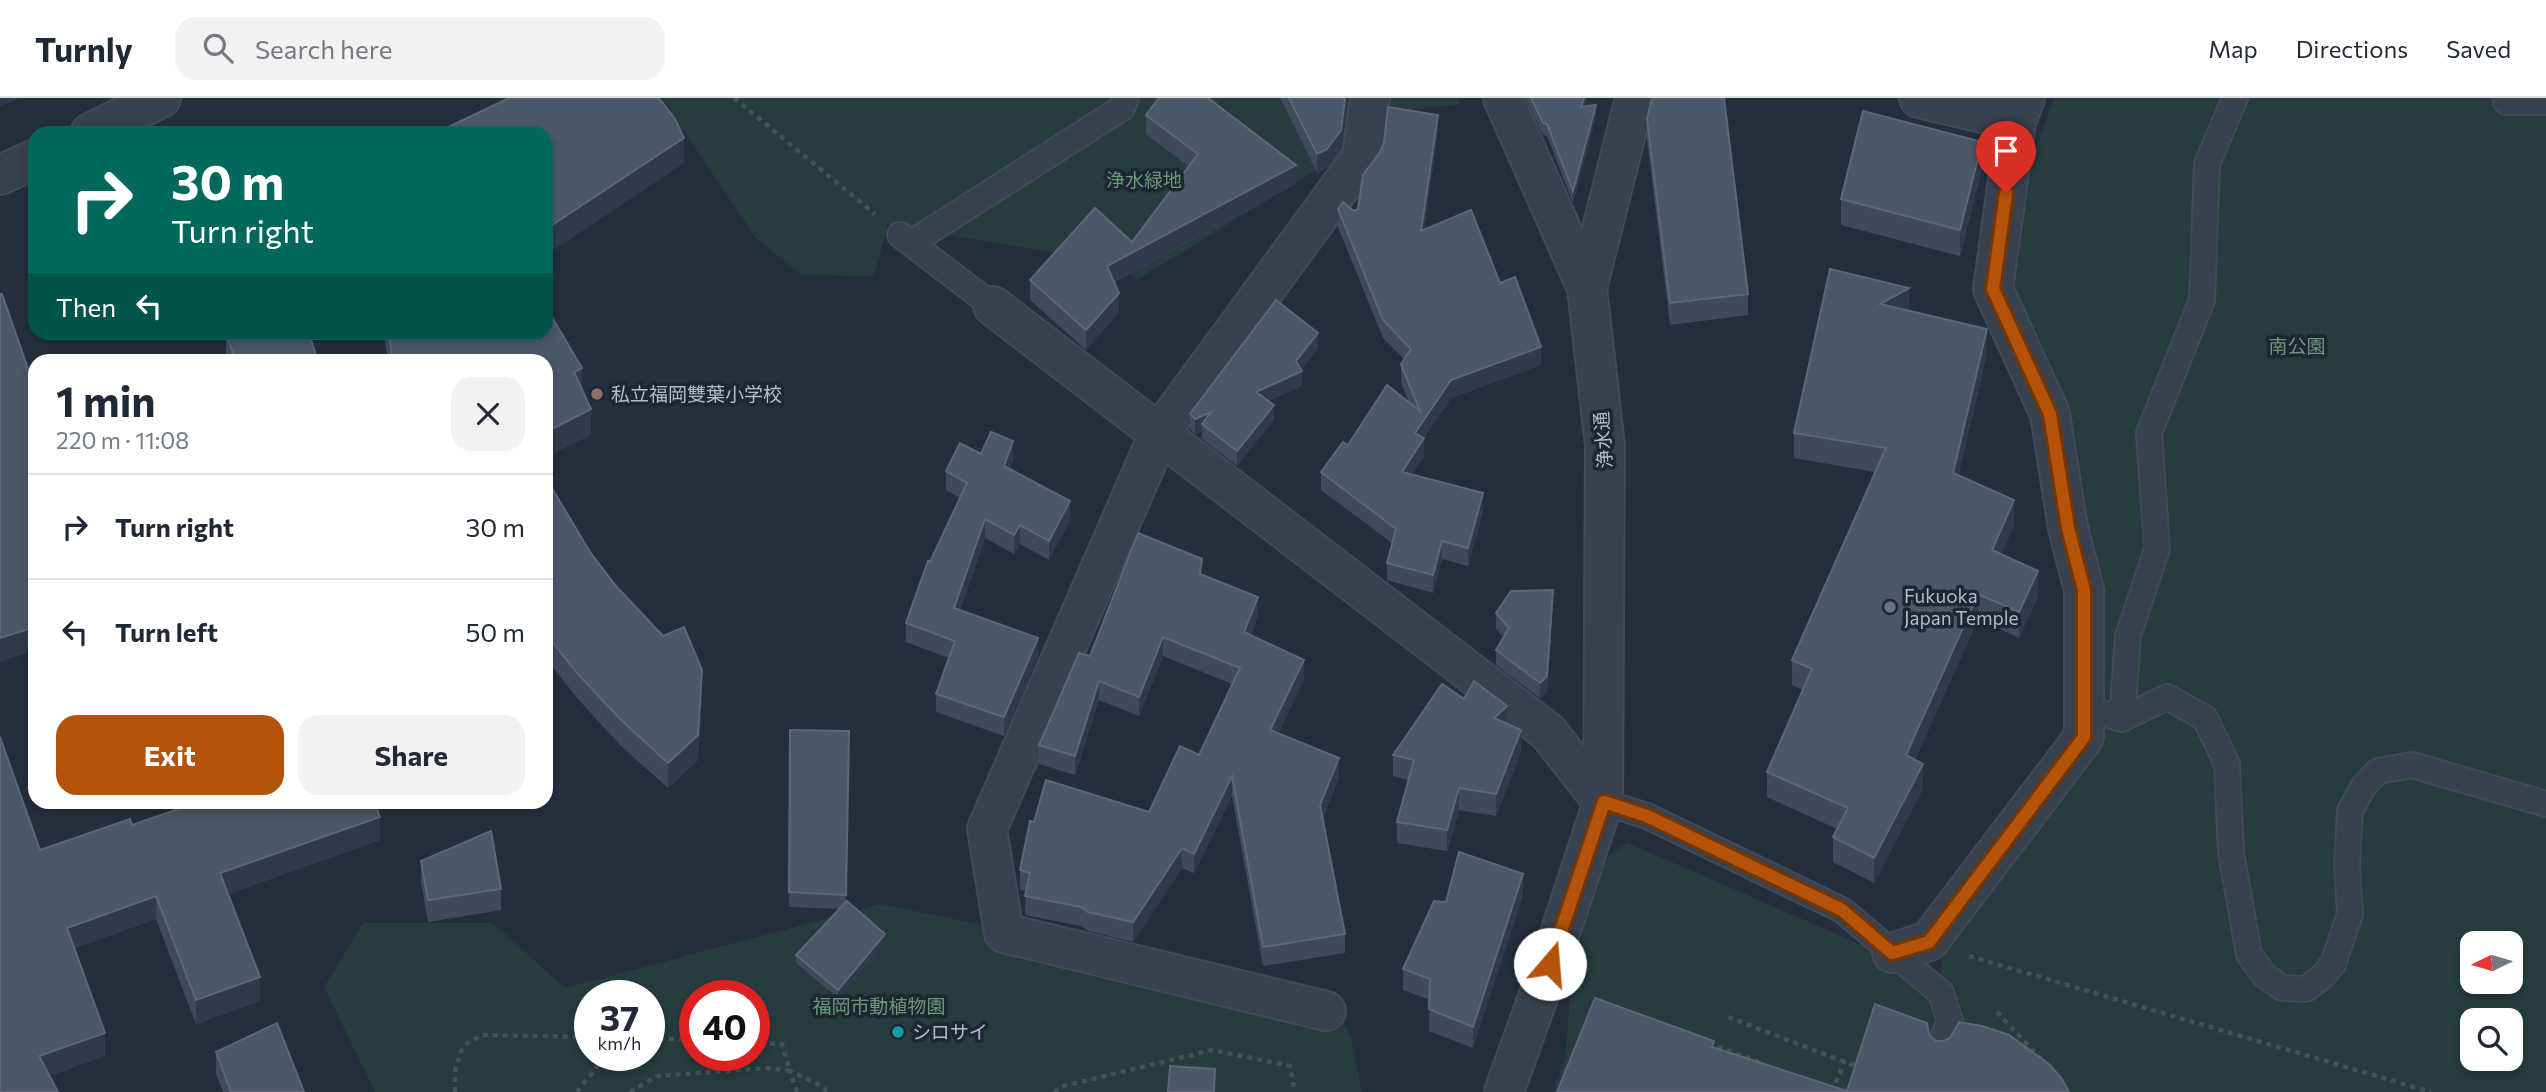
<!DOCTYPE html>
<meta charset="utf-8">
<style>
body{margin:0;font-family:Commissioner,"Noto Sans JP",sans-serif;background:#f2f2f3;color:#1f2937;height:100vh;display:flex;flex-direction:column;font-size:26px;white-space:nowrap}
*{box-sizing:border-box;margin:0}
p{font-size:23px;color:#747a83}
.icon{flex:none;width:38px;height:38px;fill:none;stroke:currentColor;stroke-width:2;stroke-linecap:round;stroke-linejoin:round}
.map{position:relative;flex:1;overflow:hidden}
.sheet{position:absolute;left:28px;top:256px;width:525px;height:455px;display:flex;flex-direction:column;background:#fff;border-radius:21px;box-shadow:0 4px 10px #0003}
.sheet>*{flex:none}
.guide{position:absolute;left:28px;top:28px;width:525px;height:214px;border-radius:21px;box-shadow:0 4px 10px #0003;background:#00695c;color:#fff;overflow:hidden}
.needle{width:46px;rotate:265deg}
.fabs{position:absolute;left:2460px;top:833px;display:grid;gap:14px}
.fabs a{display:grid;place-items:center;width:63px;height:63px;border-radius:14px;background:#fff;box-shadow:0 4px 10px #0003;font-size:35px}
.speed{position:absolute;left:574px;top:882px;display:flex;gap:14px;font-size:35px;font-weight:700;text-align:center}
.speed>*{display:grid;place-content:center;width:91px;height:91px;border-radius:50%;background:#fff;box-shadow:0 4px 10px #0003;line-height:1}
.speed small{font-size:18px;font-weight:400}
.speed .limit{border:10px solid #d22;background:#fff;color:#111}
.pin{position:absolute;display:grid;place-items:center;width:60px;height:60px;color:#fff;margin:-72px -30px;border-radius:50% 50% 50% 0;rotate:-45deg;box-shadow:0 0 7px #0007}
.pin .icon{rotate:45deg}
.me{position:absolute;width:77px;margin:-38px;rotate:18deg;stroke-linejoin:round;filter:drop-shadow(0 0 5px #0008)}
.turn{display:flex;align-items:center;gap:24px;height:147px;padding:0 28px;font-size:32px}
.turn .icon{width:91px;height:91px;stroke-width:2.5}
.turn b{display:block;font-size:49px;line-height:60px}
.then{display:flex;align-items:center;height:66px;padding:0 28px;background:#0003;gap:14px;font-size:26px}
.round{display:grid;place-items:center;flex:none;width:74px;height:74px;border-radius:21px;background:#f2f2f3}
.headline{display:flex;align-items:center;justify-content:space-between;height:119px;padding:0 28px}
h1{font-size:42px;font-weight:700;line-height:52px}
.button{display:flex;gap:14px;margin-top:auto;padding:14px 28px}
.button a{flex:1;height:80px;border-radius:21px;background:#b45309;color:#fff;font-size:28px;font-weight:700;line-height:80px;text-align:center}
.button a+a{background:#f2f2f3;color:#1f2937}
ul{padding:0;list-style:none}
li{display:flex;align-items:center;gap:21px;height:105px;padding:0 28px;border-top:2px solid #e0e1e3}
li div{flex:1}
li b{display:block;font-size:26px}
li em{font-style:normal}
header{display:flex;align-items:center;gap:42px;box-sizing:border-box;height:98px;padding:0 35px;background:#fff;border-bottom:2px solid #e0e1e3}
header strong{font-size:33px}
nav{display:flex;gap:38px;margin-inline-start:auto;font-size:24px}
.search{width:490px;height:63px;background:#f2f2f3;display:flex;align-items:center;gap:18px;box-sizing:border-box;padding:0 24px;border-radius:21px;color:#747a83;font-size:26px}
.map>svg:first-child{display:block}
</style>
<header>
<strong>Turnly</strong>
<div class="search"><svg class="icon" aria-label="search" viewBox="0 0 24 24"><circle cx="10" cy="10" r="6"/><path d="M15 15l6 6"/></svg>Search here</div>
<nav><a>Map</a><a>Directions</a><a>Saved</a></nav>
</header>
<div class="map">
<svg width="2546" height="994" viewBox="0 0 2546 994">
<rect width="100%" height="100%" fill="#242f3e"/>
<path fill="#263c3f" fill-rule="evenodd" d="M 662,0 L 1458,0 L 1459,7 L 1417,10 L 1137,182 L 1116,165 L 888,127 L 874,178 L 801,177 L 755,139 Z
M 2054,0 L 2546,0 L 2546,994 L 1553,994 L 1565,960 L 1572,876 L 1600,772 L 1609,757 L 1628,745 L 1940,881 L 1942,861 L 1940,855 L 2095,646 L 2006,185 L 2024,83 ZM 2473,845 L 2511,845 L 2511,884 L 2473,884 ZM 2473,922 L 2511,922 L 2511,961 L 2473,961 Z
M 881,806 L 1056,842 L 1343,923 L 1351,940 L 1362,994 L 375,994 L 324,889 L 363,825 L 493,825 L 565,890 ZM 590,898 L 649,898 L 649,957 L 590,957 ZM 695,898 L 754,898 L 754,957 L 695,957 Z"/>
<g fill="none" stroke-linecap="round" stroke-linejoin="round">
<g stroke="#414a57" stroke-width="28">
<path id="service" d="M 2506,4 L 2546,4
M 900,137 L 993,208
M 911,145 L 1122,10 L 1126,0
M 2082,609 L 2122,621 L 2167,599 L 2205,620 L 2227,666 L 2231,755 L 2249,856 L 2264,877 L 2282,890 L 2306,891 L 2322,879 L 2333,866 L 2350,816 L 2347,768 L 2350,713 L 2363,689 L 2378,673 L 2412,667 L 2546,706
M 2122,621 L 2128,538 L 2157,451 L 2149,335 L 2202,202 L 2207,66 L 2235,0
M 1603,704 L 1647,718 L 1842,812 L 1941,895 L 1950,923 L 1941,944"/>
</g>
<g stroke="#414a57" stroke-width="42">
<path id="minor" d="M 1919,0 L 2016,23 L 2025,0
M 1587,190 L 1635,0
M 993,208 L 1548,634 L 1603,704
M 1892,855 L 1929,843 L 2084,639 L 2084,492 L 2068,430 L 2050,316 L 1993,191 L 2016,23
M 1326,913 L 1004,835 L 987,731 L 1159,336 L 1362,59 L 1370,0"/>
</g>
<g stroke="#414a57" stroke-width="42">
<path id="tertiary" d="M 1503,0 L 1587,190 L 1605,348 L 1603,704 L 1550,866 L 1504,994
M 90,35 L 161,0
M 0,77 L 35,61"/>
</g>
<path stroke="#3f5557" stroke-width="4.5" stroke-dasharray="5 5" stroke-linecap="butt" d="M 734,0 L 875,116
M 1969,858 L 2431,994
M 1997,914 L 2041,961
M 1728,919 L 1858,969
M 649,940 L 695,942
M 1708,945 L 1759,964
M 1830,990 L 1833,991 L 1845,963
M 455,994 L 455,972 L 463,948 L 482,937 L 590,939
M 577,994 L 606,957
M 630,994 L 658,978 L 768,970 L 790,973 L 782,946 L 754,945
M 797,994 L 790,973 L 822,988 L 827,994
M 1054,994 L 1064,988 L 1212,952 L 1290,968 L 1295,994"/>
<use href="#service" stroke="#38414e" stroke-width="24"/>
<use href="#minor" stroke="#38414e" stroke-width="38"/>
<use href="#tertiary" stroke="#38414e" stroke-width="38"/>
</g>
<path fill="#3f4b5c" d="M 1280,0 L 1341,0 L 1345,20 L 1341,51 L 1327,70 L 1317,75 Z
M 1526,0 L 1587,0 L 1585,9 L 1596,19 L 1573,105 L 1547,38 L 1543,37 Z
M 1146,17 L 1296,86 L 1114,184 L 1119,214 L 1086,252 L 1030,202 L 1030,182 L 1132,144 L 1188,68 L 1146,36 Z
M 1647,21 L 1748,196 L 1748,217 L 1670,227 L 1647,42 Z
M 1438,34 L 1424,132 L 1500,185 L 1541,267 L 1451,300 L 1424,340 L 1424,358 L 1412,376 L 1483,413 L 1468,468 L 1442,461 L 1433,495 L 1387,482 L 1387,465 L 1392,445 L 1321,392 L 1321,374 L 1348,347 L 1409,304 L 1401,284 L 1401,266 L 1404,261 L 1383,240 L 1338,129 L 1338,111 L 1354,113 L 1358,111 Z
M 1982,70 L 1960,158 L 1841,127 L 1841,101 Z
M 1909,213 L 1987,256 L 1958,378 L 2014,428 L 2001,456 L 2038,498 L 2019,540 L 1978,521 L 1915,662 L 1923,691 L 1874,785 L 1833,764 L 1833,739 L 1837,731 L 1767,699 L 1767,674 L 1803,592 L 1792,587 L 1792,562 L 1875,374 L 1794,360 L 1794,335 Z
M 383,234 L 546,234 L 582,292 L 591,337 L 546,262 L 388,262 Z
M 226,235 L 318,262 L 227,262 L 226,258 Z
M 1318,250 L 1301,272 L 1302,288 L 1268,303 L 1274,322 L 1237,368 L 1202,341 L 1202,333 L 1195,336 L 1190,331 L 1190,316 Z
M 981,356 L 1013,362 L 1010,371 L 1070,422 L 1049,462 L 1020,446 L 1014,456 L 985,440 L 960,512 L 1038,559 L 1004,638 L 936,614 L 936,596 L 949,560 L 906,544 L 906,525 L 930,464 L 960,400 L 946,392 L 946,373 Z
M 546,380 L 590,454 L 702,598 L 698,662 L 668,690 L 621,648 L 578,601 L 546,561 Z
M 1202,477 L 1258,518 L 1251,537 L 1304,581 L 1278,636 L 1339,679 L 1323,720 L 1345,836 L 1345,855 L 1263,868 L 1232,698 L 1194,775 L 1182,770 L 1133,844 L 1088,833 L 1081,828 L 1025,817 L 1026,793 L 1020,792 L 1020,772 L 1034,724 L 1149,714 L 1199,657 L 1232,586 L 1163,558 L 1139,618 L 1099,602 L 1075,677 L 1039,666 L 1039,647 L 1090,558 Z
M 1553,507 L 1547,594 L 1540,600 L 1496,567 L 1496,552 L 1504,540 L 1496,531 L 1496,515 Z
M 1464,601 L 1507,626 L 1521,654 L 1496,718 L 1459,712 L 1447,753 L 1397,745 L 1397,724 L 1408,682 L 1393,678 L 1393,657 Z
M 790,632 L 849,633 L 846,804 L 885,844 L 838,900 L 796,865 L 796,857 L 839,811 L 789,809 Z
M 191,704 L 374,704 L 380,742 L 228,796 L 260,903 L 196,926 L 156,821 L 75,850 L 105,958 L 0,994 L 40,752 L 132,727 L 192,706 Z
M 421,763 L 501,791 L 501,812 L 428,824 L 421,784 Z
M 1523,797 L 1473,950 L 1429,933 L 1430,902 L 1403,892 L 1403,871 L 1446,804 Z
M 216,954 L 304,994 L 223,994 L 216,976 Z"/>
<path fill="#2f3b4b" d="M 0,0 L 20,0 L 0,8 Z
M 1584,0 L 1587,0 L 1581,21 L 1581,9 Z
M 1345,1 L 1345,20 L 1341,51 L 1327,70 L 1317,75 L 1317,56 Z
M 1596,7 L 1596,19 L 1573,105 L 1573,93 Z
M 1438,17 L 1438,34 L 1421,151 L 1421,133 Z
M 684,40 L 684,65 L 546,157 L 546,131 Z
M 1982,44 L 1982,70 L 1960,158 L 1960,132 Z
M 1296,67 L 1296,86 L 1107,187 L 1107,168 Z
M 1909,190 L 1909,215 L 1880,206 Z
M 1119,195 L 1119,214 L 1086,252 L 1086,232 Z
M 1987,231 L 1987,256 L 1953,400 L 1953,375 Z
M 1318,235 L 1318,250 L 1298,275 L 1302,273 L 1302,288 L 1256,309 L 1256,294 L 1296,263 Z
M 1541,249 L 1541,267 L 1451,300 L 1415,353 L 1415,335 L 1451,282 Z
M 582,270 L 582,296 L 574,274 Z
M 1274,307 L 1274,322 L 1237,368 L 1237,353 Z
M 591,311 L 591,337 L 546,359 L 546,334 Z
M 1211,314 L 1202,326 L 1202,333 L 1195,336 L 1195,321 Z
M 1424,340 L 1424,358 L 1402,391 L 1402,374 Z
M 1013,343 L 1013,362 L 1004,387 L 1004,368 Z
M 1483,395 L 1483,413 L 1468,468 L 1468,450 Z
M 2014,402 L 2014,428 L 1992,477 L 1992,452 Z
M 1070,403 L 1070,422 L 1049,462 L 1049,443 Z
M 985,421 L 985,440 L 954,528 L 954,510 Z
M 1020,427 L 1020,446 L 1014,456 L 1014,437 Z
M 1442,443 L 1442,461 L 1433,495 L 1433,477 Z
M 2038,473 L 2038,498 L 2019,540 L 2019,514 Z
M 1553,492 L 1547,594 L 1540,600 L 1540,585 Z
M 1978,496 L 1978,521 L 1906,682 L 1906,657 Z
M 1258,499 L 1258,518 L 1244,553 L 1244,534 Z
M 35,529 L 35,552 L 0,564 L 0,540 Z
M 1163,539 L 1163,558 L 1139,618 L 1139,599 Z
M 1038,540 L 1038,559 L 1004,638 L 1004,619 Z
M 1304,562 L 1304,581 L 1270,652 L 1270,632 Z
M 702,572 L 702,598 L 698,662 L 668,690 L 668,665 Z
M 1099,583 L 1099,602 L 1075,677 L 1075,658 Z
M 1507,608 L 1507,630 L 1494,620 Z
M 1521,632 L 1521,654 L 1496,718 L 1496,696 Z
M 1339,660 L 1339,679 L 1320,726 L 1320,707 Z
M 1923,666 L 1923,691 L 1874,785 L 1874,760 Z
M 1232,678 L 1232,698 L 1194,775 L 1194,756 Z
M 1459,690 L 1459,712 L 1447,753 L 1447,732 Z
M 380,719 L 380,742 L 220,799 L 220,775 Z
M 1182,750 L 1182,770 L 1133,844 L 1133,824 Z
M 1523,776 L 1523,797 L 1473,950 L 1473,929 Z
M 156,798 L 156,821 L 67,853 L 67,830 Z
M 885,836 L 885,844 L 838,900 L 838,892 Z
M 260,879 L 260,903 L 196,926 L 196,902 Z
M 105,935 L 105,958 L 39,982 L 39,958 Z"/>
<path fill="#4b5868" stroke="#5c6777" stroke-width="2" d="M 509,0 L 658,0 L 662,4 L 675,21 L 684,40 L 546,131 L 546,35 L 436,35 Z
M 1159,0 L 1208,0 L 1296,67 L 1107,168 L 1119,195 L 1086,232 L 1030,182 L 1095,110 L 1132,144 L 1198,56 L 1146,17 Z
M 1289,0 L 1341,0 L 1345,1 L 1341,32 L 1327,51 L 1317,56 Z
M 1531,0 L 1584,0 L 1581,9 L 1596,7 L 1573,93 L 1547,26 L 1543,25 Z
M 1652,0 L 1724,0 L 1748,196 L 1670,205 L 1647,21 Z
M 1388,9 L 1438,17 L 1421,133 L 1471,112 L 1500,185 L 1515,179 L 1541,249 L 1451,282 L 1415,335 L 1424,340 L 1402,374 L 1483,395 L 1468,450 L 1442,443 L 1433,477 L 1387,465 L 1396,431 L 1321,374 L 1343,344 L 1348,347 L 1387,287 L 1420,313 L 1401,266 L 1411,251 L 1383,222 L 1338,111 L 1343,104 L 1354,113 L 1358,111 L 1363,77 L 1380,54 L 1384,45 Z
M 1863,13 L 1982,44 L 1960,132 L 1841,101 Z
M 1830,171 L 1909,190 L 1880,206 L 1987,231 L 1953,375 L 2014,402 L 1992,452 L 2038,473 L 2019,514 L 1978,496 L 1906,657 L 1923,666 L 1874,760 L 1833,739 L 1848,710 L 1767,674 L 1812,571 L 1792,562 L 1886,350 L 1794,335 Z
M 0,196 L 2,196 L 35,291 L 35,529 L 0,540 Z
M 1276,202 L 1318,235 L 1296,263 L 1302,273 L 1256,294 L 1274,307 L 1237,353 L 1202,326 L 1211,314 L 1195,321 L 1190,316 Z
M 546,209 L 582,270 L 574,274 L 591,311 L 546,334 L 546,262 L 393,262 L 388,234 L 546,234 Z
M 227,234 L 308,234 L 318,262 L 235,262 L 226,235 Z
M 991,334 L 1013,343 L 1004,368 L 1070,403 L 1049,443 L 1020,427 L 1014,437 L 985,421 L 954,510 L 1038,540 L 1004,619 L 936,596 L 955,543 L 906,525 L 928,463 L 930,464 L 967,385 L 946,373 L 960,345 L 981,356 Z
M 546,380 L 590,454 L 616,488 L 663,538 L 684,529 L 702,572 L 698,637 L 668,665 L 621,622 L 578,576 L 546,536 Z
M 1138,435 L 1202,461 L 1200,476 L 1258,499 L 1244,534 L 1304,562 L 1270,632 L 1339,660 L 1320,707 L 1345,836 L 1263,849 L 1232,678 L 1194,756 L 1182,750 L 1133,824 L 1088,814 L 1081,809 L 1025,798 L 1030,775 L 1020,772 L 1030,723 L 1034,724 L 1046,682 L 1149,714 L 1180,648 L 1199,657 L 1240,570 L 1163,539 L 1139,599 L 1099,583 L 1075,658 L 1039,647 L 1079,555 L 1090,558 Z
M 1553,492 L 1547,578 L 1540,585 L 1496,552 L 1509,530 L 1496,515 L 1511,493 Z
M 1474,583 L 1507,608 L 1494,620 L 1521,632 L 1496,696 L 1459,690 L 1447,732 L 1397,724 L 1414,662 L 1393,657 L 1442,586 L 1464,601 Z
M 790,632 L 849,633 L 846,797 L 789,794 Z
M 0,639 L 40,752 L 130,721 L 132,727 L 199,704 L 374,704 L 380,719 L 220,775 L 260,879 L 196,902 L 156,798 L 67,830 L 105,935 L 39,958 L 58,994 L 0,994 Z
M 491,733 L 501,791 L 428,802 L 421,763 Z
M 1459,754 L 1523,776 L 1473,929 L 1429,911 L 1430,881 L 1403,871 L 1434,803 L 1446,804 Z
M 847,803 L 885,836 L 838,892 L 796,857 Z
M 1595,900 L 1714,943 L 1712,949 L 1847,993 L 1875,906 L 1927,925 L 1929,937 L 1936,943 L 1943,943 L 1950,940 L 1959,924 L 1982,928 L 2009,937 L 2050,967 L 2062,981 L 2069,994 L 1557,994 Z
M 277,925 L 304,994 L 231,994 L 216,954 Z
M 1170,968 L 1215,971 L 1214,994 L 1168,994 Z"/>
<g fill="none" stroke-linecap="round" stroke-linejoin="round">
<g stroke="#753606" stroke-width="18">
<path id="route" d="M 1550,866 L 1604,704 L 1647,718 L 1842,812 L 1892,855 L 1929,844 L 2084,639 L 2084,492 L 2068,430 L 2050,316 L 1993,191 L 2006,95"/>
</g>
<use href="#route" stroke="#b45309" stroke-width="12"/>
</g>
<circle fill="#8d6e63" stroke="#1d2633" stroke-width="2.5" cx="597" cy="296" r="7"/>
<circle fill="#6b7280" stroke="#1d2633" stroke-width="2.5" cx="1890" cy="509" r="7"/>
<circle fill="#0f9aa8" stroke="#1d2633" stroke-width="2.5" cx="898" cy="934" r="7"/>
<g text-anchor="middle" stroke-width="7" stroke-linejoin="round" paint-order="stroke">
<g font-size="19" fill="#6b9a76" stroke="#1d2633">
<text x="1144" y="89">浄水緑地</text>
<text x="2297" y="255">南公園</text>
<text x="879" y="915">福岡市動植物園</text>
</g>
<g font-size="19" fill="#b4bcc9" stroke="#1d2633" text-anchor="start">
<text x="611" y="303">私立福岡雙葉小学校</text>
<text x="1904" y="505">Fukuoka<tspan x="1904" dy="22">Japan Temple</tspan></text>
<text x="912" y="941">シロサイ</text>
</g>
<g font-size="19" fill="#b4bcc9" stroke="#1d2633">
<text transform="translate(1603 342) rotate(-94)" y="7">浄水通</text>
</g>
</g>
</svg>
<div class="fabs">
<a><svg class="needle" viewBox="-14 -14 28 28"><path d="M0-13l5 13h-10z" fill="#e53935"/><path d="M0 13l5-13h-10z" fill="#747a83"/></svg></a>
<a><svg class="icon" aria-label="search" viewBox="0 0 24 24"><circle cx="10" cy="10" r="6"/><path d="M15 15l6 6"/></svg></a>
</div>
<div class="speed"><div>37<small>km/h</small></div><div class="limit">40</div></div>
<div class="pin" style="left:2006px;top:95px;background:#d93025"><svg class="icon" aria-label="arrive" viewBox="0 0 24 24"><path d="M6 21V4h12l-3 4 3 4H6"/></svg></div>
<svg class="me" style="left:1550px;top:866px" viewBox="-20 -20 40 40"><circle r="19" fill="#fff"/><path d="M0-13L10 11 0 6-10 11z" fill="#b45309"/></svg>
<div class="guide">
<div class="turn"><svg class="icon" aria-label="right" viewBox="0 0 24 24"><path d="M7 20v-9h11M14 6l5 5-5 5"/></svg><div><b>30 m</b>Turn right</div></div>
<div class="then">Then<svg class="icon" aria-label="left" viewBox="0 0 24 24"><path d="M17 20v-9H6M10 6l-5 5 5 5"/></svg></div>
</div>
<section class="sheet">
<div class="headline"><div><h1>1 min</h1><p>220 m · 11:08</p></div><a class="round"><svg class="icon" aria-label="close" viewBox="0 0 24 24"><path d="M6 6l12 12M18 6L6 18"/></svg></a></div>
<ul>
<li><svg class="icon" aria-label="right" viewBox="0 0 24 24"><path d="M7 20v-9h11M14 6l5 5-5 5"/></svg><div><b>Turn right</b></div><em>30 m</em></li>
<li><svg class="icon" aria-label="left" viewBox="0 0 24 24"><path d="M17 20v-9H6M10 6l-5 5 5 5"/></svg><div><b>Turn left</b></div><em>50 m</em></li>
</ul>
<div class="button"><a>Exit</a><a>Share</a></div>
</section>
</div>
